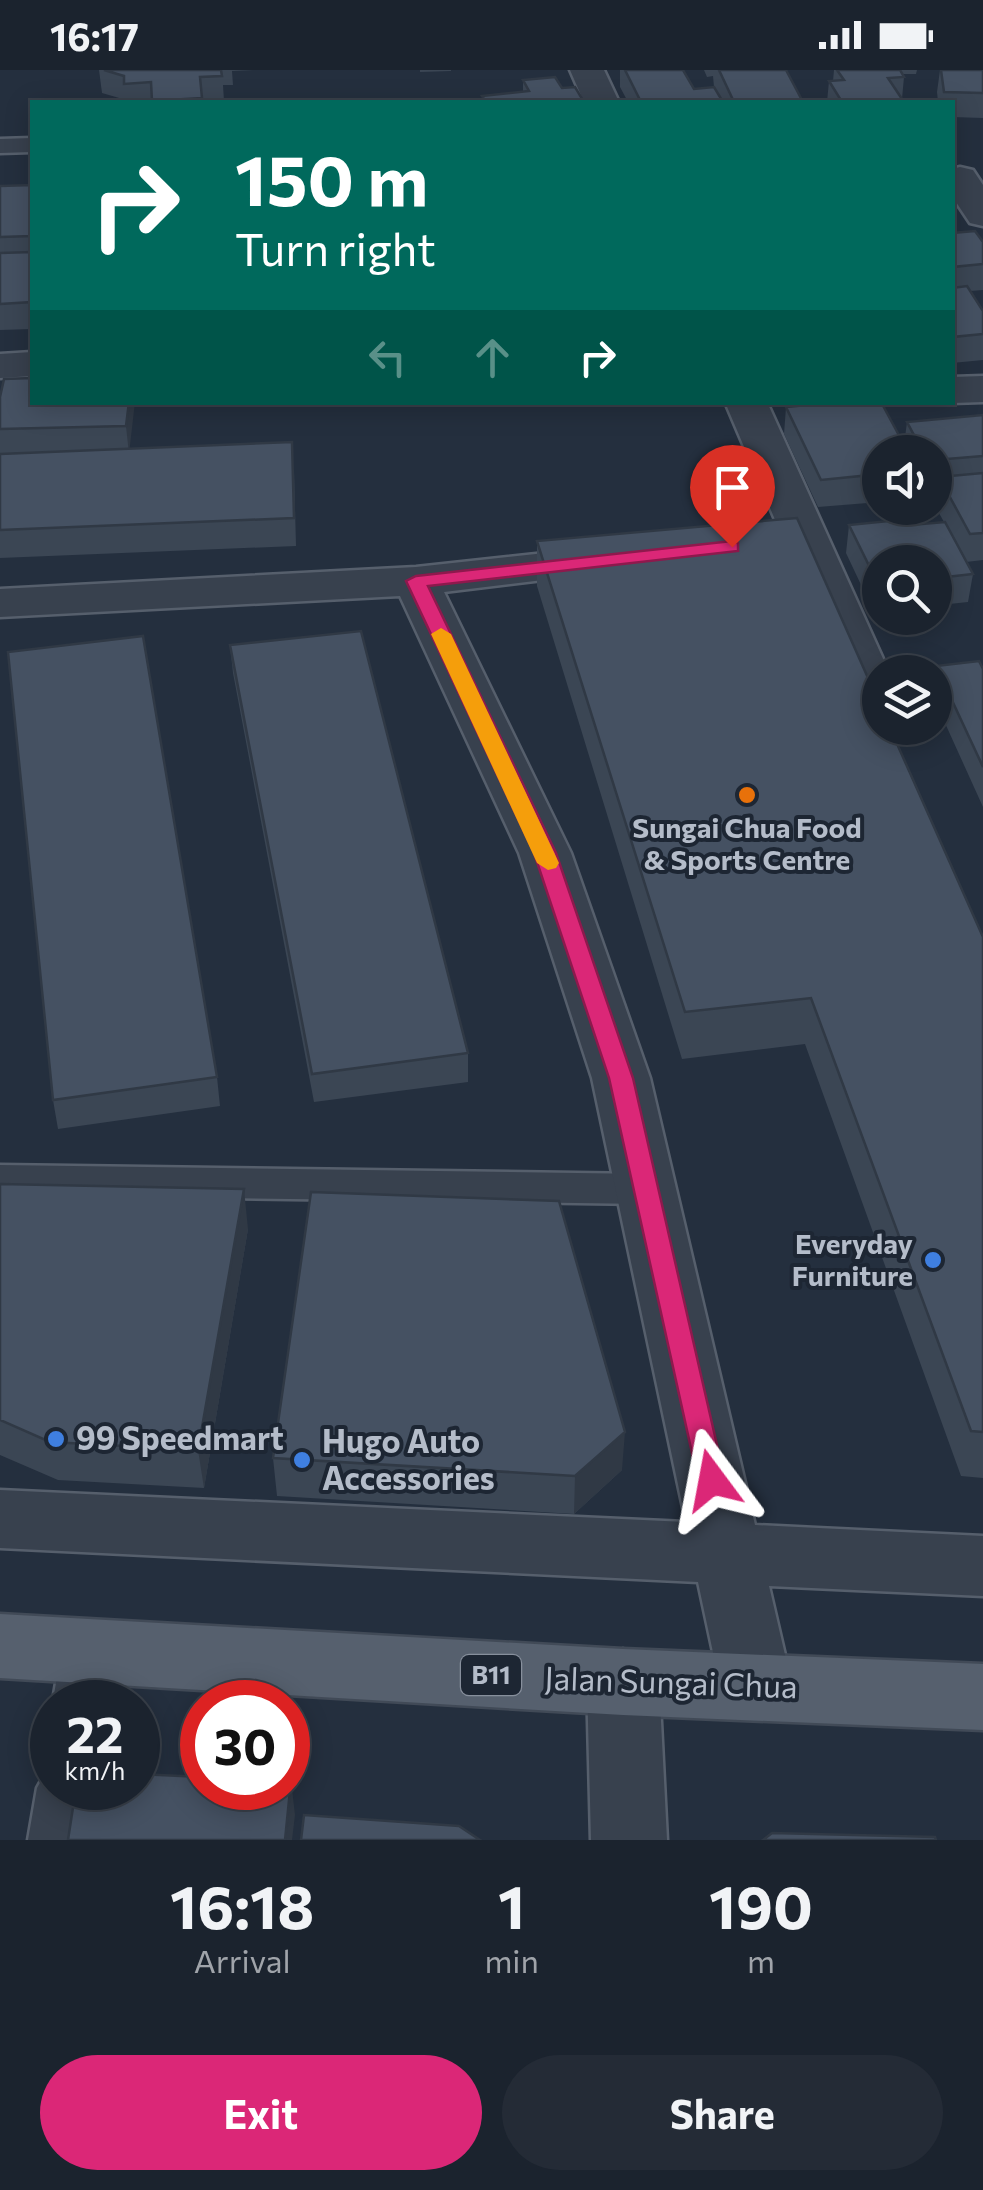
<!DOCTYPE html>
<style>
body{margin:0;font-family:Commissioner,sans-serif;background:#242b36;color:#f1f3f6;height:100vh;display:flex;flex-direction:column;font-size:38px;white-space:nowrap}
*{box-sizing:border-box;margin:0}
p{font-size:32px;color:#a0a4aa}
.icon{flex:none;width:55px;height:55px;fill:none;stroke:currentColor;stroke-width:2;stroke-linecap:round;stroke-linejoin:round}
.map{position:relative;height:1770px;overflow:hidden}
.details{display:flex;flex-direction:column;background:#1b232e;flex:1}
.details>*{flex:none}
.top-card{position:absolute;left:30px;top:30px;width:925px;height:305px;border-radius:0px;box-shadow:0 5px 25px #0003,0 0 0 2px #39404a;background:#00695c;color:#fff;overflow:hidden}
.buttons{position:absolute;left:862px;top:365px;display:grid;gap:20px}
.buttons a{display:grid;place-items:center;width:90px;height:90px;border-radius:50%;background:#1b232e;box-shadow:0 5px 25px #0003,0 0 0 2px #39404a;font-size:50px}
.speed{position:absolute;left:30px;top:1610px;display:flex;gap:20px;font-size:50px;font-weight:700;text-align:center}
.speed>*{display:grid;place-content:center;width:130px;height:130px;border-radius:50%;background:#1b232e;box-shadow:0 5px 25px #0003,0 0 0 2px #39404a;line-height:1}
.speed small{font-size:25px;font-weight:400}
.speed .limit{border:15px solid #d22;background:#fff;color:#111}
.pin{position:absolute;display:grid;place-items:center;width:85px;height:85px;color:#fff;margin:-102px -42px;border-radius:50% 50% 50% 0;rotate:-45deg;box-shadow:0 0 10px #0007}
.pin .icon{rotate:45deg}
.me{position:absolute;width:110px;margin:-55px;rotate:347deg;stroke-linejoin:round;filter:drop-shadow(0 0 8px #0008)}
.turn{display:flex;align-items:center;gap:35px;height:210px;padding:0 40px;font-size:45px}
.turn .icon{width:130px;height:130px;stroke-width:2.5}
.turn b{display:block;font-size:70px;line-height:85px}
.lanes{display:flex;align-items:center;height:95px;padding:0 40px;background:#0003;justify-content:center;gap:50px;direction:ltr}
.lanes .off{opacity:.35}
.eta{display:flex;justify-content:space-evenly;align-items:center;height:170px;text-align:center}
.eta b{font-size:60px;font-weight:700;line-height:70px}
.cta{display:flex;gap:20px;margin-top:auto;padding:20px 40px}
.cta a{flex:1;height:115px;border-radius:60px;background:#db2777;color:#fff;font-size:40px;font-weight:700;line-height:115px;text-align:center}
.cta a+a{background:#242b36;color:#f1f3f6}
.status{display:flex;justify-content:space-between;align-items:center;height:70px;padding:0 50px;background:#1b232e;direction:ltr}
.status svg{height:28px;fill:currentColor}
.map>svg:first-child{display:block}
</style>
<div class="status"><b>16:17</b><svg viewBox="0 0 49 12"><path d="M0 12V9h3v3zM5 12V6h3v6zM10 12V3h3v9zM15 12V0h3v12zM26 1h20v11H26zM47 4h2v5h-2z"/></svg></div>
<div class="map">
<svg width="983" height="1770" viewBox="0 0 983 1770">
<rect width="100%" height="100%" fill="#242f3e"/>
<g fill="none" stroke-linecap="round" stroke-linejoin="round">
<g stroke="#565f6c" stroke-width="5">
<path id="lane" d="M 32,68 L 32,82 L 0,83 L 0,69 Z
M 0,1095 L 645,1104 L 659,1109 L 664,1119 L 659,1129 L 645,1134 L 0,1125 Z"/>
</g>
<g stroke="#565f6c" stroke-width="5">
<path id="street" d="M 570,0 L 604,0 L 619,32 L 584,32 Z
M 960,97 L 973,100 L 983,115 L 983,156 L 970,153 L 952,126 L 952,99 Z
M 32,282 L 32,306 L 0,308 L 0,284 Z
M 983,306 L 983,332 L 952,333 L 952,307 Z
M 725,332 L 767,332 L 889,602 L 880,602 L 880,653 L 863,649 L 855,638 Z
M 610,476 L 626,480 L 633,490 L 626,500 L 444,522 L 571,783 L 650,1008 L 755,1455 L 983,1466 L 983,1526 L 769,1516 L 792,1615 L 781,1638 L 756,1648 L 731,1638 L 720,1615 L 698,1512 L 0,1478 L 0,1420 L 686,1452 L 592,1008 L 519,783 L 400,526 L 0,547 L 0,519 L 416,497 Z
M 97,1552 L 122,1561 L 133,1584 L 123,1632 L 52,1636 L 61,1584 L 72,1561 Z
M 623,1579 L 648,1589 L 659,1612 L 667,1770 L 591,1770 L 587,1612 L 598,1589 Z
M 52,1691 L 52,1718 L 111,1718 L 104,1770 L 28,1770 L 37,1718 Z"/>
</g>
<g stroke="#414a57" stroke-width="5">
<path id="primary" d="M 0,1544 L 623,1579 L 983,1594 L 983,1660 L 623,1645 L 0,1608 Z"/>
</g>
<use href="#lane" fill="#38414e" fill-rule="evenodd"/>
<use href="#street" fill="#38414e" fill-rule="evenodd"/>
<use href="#primary" fill="#56606e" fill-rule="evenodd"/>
</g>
<path fill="#3b4654" d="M 99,0 L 254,0 L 232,1 L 233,15 L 223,15 L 224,31 L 202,32 L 126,32 L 126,30 L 102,23 Z
M 420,0 L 451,0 L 451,1 L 420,2 Z
M 620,0 L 683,0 L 694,19 L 714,17 L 713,6 L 707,7 L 704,0 L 786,0 L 803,32 L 628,32 L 620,17 Z
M 834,0 L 917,0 L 916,4 L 902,4 L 904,7 L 902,29 L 904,32 L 827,32 L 829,11 L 833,11 Z
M 940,0 L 983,0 L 983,48 L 952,47 L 952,32 L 938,32 L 937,22 Z
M 523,10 L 562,18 L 584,32 L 482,32 L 482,26 L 523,22 Z
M 32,115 L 32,259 L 0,260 L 0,116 Z
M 952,163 L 983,172 L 983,220 L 970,221 L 983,241 L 983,290 L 952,293 Z
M 0,327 L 129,332 L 129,379 L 294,400 L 296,476 L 0,488 Z
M 796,332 L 881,332 L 904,375 L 907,352 L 983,345 L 983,490 L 966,492 L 973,504 L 968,532 L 940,535 L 938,547 L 935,547 L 935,492 L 880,492 L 880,548 L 931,548 L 879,553 L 846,483 L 849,455 L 911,455 L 944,452 L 935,436 L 937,417 L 935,417 L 935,382 L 880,382 L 880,432 L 818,437 L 784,364 L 786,337 L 796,336 Z
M 537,471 L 983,867 L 983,1408 L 961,1406 L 805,974 L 682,989 L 537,516 Z
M 230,575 L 468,983 L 468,1012 L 314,1032 L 233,603 Z
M 936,596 L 983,599 L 983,737 L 935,631 Z
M 217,1007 L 220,1036 L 58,1059 L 53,1030 Z
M 0,1114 L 248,1159 L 204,1418 L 58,1410 L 0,1385 Z
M 273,1388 L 622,1400 L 574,1444 L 277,1426 Z"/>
<path fill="#303945" d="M 129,332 L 135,332 L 129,384 L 126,356 Z
M 244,1119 L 248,1159 L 204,1418 L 198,1380 Z
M 625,1362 L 622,1400 L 574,1444 L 575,1406 Z
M 291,1710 L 295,1745 L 292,1770 L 285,1770 Z"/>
<path fill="#455162" stroke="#303945" stroke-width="2.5" d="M 104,0 L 221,0 L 222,6 L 200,7 L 202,28 L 152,31 L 151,12 L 124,14 L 124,6 Z
M 625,0 L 683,0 L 694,19 L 714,17 L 723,32 L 641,32 Z
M 719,0 L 786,0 L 803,32 L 734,32 Z
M 837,0 L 900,0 L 904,7 L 888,8 L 904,32 L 842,32 L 829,11 L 844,10 Z
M 941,0 L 983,0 L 983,23 L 944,22 Z
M 555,7 L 562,18 L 575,17 L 584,32 L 486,32 L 482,26 L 529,21 L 523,10 Z
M 32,115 L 32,166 L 0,167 L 0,116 Z
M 975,161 L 983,172 L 983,194 L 952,197 L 952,163 Z
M 32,182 L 32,232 L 0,234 L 0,183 Z
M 967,216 L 983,241 L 983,264 L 952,267 L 952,218 Z
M 32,308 L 32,332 L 129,332 L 126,356 L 0,359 L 0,327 L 4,309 Z
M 806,332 L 881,332 L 908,382 L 880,382 L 880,404 L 821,410 L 786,337 L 808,335 Z
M 983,345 L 983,386 L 935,390 L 935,382 L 923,382 L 907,352 Z
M 292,372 L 294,448 L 0,460 L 0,384 Z
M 983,403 L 983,463 L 970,464 L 939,407 Z
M 797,448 L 880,635 L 880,658 L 890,658 L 983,867 L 983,1362 L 971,1361 L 811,928 L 685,942 L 537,471 Z
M 908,449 L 911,455 L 945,452 L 973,504 L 937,508 L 943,519 L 935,519 L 935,492 L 880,492 L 880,518 L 849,455 Z
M 361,561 L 468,983 L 312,1004 L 230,575 Z
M 143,566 L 217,1007 L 53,1030 L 8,582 Z
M 979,591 L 983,599 L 983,697 L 936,596 Z
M 0,1114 L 244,1119 L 198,1380 L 50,1372 L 0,1350 Z
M 311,1122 L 559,1131 L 625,1362 L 575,1406 L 273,1388 Z
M 138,1704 L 202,1707 L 202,1718 L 288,1718 L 288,1709 L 291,1710 L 285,1770 L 68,1770 L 76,1718 L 138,1718 Z
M 304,1745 L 459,1756 L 480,1770 L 301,1770 Z
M 772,1763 L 935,1767 L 936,1770 L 763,1770 Z"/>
<path fill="#db2777" stroke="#8e194d" stroke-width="2.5" d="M 732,471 L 738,473 L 738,481 L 428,516 L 556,783 L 633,1008 L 725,1410 L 721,1418 L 702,1418 L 698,1410 L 609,1008 L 534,783 L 406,511 L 416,506 Z"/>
<path fill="#f59e0b" d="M 441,558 L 451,564 L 559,793 L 556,798 L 548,800 L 537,793 L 431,564 Z"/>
<circle fill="#e8710a" stroke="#1d2633" stroke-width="4" cx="747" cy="725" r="10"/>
<g fill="#3f7fe0" stroke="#1d2633" stroke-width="4">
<circle cx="933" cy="1190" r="10"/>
<circle cx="56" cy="1369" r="10"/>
<circle cx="302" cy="1390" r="10"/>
</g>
<g text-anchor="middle" stroke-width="8" stroke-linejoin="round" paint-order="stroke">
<rect fill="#1d2633" stroke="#878f9c" stroke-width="2.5" x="461" y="1585" width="60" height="40" rx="8"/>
<g font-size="25" font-weight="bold" fill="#b4bcc9">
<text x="491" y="1614">B11</text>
</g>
<g font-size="28" font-weight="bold" fill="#b4bcc9" stroke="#1d2633">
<text x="747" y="768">Sungai Chua Food<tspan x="747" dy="32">&amp; Sports Centre</tspan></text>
<text x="913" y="1184" text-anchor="end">Everyday<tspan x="913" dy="32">Furniture</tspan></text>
</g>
<g font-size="32" font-weight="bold" fill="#b4bcc9" stroke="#1d2633" text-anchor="start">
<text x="76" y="1380">99 Speedmart</text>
<text x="322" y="1383">Hugo Auto<tspan x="322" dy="37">Accessories</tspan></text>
</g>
<g font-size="32" fill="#b4bcc9" stroke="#1d2633">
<text transform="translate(671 1613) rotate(2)" y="11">Jalan Sungai Chua</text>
</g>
</g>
</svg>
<div class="buttons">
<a><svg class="icon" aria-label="sound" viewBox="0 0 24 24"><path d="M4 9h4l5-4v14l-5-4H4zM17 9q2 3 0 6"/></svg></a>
<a><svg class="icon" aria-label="search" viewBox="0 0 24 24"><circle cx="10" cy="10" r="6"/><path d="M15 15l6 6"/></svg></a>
<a><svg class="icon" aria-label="layers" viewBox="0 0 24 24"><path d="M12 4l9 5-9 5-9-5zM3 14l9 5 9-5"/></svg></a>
</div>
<div class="speed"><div>22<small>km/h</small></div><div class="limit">30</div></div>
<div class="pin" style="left:732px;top:477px;background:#d93025"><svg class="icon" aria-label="arrive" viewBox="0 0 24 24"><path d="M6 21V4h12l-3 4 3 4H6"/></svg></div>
<svg class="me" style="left:712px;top:1410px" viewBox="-20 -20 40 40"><path d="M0-17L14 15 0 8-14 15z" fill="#db2777" stroke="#fff" stroke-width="4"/></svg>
<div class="top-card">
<div class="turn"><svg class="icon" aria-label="right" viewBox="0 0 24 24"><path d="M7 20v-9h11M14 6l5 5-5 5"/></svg><div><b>150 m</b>Turn right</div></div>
<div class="lanes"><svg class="icon off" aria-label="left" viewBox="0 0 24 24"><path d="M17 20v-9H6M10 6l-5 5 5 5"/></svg><svg class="icon off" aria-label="ahead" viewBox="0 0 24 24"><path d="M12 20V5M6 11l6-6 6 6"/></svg><svg class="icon" aria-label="right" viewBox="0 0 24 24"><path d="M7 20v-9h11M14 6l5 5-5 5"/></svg></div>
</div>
</div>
<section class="details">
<div class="eta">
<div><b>16:18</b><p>Arrival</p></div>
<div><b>1</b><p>min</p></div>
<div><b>190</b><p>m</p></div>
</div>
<div class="cta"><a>Exit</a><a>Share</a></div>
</section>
